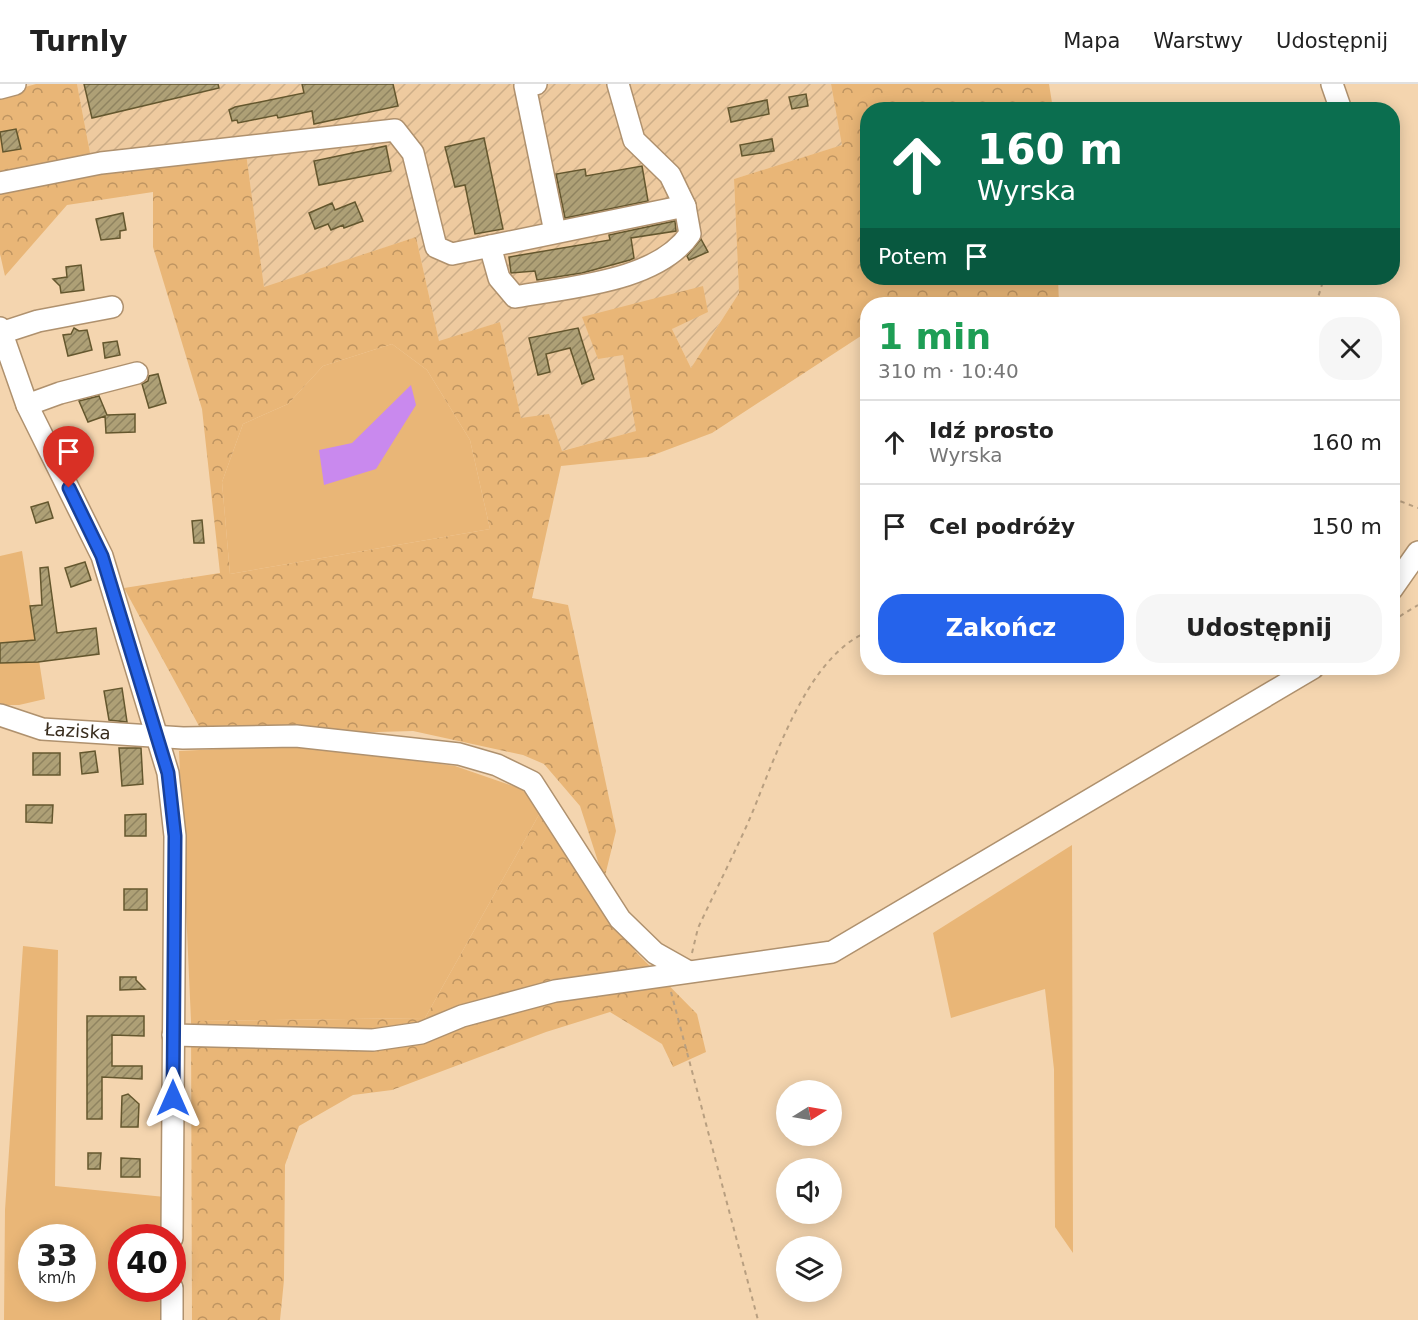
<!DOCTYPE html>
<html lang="pl">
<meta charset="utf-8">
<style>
body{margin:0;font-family:"DejaVu Sans",sans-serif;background:#f6f6f6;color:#222;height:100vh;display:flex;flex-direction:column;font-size:22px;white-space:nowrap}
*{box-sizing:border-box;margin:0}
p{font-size:20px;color:#767676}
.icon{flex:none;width:33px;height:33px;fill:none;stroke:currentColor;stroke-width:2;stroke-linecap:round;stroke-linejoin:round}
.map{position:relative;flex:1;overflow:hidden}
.sheet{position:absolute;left:860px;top:213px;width:540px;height:378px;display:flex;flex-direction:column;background:#fff;border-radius:24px;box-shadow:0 3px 15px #0003}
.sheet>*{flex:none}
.top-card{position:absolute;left:860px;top:18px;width:540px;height:183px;border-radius:24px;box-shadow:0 3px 15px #0003;background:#0b6e4f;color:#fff;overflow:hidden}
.needle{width:39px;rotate:79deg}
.fabs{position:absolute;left:776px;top:996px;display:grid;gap:12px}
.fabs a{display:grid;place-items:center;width:66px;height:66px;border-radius:50%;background:#fff;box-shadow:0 3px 15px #0003;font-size:30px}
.speed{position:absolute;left:18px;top:1140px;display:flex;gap:12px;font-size:30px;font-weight:700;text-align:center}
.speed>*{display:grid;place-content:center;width:78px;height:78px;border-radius:50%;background:#fff;box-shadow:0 3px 15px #0003;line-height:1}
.speed small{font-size:15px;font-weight:400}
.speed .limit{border:9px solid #d22;background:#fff;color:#111}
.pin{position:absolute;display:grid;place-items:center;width:51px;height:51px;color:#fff;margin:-62px -26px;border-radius:50% 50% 50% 0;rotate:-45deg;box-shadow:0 0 6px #0007}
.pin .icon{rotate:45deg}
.me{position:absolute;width:66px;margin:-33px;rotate:0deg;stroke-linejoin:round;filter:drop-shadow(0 0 4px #0008)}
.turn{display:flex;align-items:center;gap:21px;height:126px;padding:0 18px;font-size:27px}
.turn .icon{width:78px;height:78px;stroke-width:2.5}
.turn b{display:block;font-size:42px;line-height:51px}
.then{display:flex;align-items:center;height:57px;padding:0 18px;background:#0003;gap:12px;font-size:22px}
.round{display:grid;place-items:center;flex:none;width:63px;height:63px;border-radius:24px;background:#f6f6f6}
.headline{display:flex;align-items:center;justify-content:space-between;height:102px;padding:0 18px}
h1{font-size:36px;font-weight:700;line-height:45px;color:#1e9e55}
.cta{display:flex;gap:12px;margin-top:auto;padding:12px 18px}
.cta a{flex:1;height:69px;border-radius:24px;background:#2563eb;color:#fff;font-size:24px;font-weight:700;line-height:69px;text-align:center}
.cta a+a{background:#f6f6f6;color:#222}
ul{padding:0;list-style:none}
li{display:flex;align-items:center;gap:18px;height:84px;padding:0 18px;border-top:2px solid #e0e0e0}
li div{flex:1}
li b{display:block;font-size:22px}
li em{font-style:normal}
header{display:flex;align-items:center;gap:36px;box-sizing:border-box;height:84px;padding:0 30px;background:#fff;border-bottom:2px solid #e0e0e0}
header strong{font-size:28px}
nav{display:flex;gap:33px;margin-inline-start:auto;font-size:21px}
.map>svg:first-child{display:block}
</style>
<header>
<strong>Turnly</strong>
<nav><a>Mapa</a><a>Warstwy</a><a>Udostępnij</a></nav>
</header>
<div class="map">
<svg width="1418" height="1236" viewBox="0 0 1418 1236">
<defs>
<pattern id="industrial-furrows" width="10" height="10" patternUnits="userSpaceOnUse" patternTransform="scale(1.5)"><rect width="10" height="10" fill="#eeca9f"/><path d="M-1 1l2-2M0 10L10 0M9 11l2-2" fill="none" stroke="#cdae88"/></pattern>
<pattern id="forest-crowns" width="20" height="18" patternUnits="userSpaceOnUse" patternTransform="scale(1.5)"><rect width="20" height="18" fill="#e9b677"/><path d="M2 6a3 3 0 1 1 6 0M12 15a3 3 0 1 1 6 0" fill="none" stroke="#be9461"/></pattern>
<pattern id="building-hatch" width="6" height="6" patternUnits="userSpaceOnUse" patternTransform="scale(1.5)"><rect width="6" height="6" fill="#aea076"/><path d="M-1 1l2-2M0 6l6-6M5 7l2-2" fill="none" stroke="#8f8360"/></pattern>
</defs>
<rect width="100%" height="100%" fill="#f4d5af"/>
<path fill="url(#industrial-furrows)" d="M 77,0 L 831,0 L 843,61 L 734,95 L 739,209 L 691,284 L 672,245 L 703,202 L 623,271 L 637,347 L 561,367 L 521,335 L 500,238 L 439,258 L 416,153 L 264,204 L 246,69 L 91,74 Z"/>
<path fill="#e9b677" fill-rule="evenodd" d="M 392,260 L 427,286 L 470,356 L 490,445 L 230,490 L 222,398 L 243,340 L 288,320 L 323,282 Z
M 22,467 L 45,615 L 19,621 L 0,621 L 0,472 Z
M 300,661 L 455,682 L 522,705 L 541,727 L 425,934 L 191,937 L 179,667 Z
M 1072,761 L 1073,1169 L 1055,1143 L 1054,985 L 1045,905 L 951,934 L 933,849 Z
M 23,862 L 58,866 L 55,1102 L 165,1113 L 165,1153 L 122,1154 L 122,1204 L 165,1205 L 165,1236 L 4,1236 L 5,1126 ZM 32,1154 L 82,1154 L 82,1204 L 32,1204 Z"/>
<path fill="url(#forest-crowns)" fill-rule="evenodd" d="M 36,0 L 77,0 L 91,74 L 0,91 L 0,10 Z
M 831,0 L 1049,0 L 1053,25 L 867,26 L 867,194 L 1058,194 L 1059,220 L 867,220 L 867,248 L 712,349 L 648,373 L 561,382 L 532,514 L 568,521 L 616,747 L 604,796 L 580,722 L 544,680 L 523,671 L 413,647 L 205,653 L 124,504 L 220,489 L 202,325 L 153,163 L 153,108 L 67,121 L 5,192 L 0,170 L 0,104 L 246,69 L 264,203 L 416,153 L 439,257 L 500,238 L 521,334 L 549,330 L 562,367 L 636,347 L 623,271 L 598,275 L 582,233 L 703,202 L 708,228 L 672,245 L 691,284 L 739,209 L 734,95 L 842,61 ZM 392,260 L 427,286 L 470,356 L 490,445 L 230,490 L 222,398 L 243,340 L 288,320 L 323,282 Z
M 541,727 L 636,868 L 697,930 L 706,968 L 673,983 L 662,960 L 610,928 L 546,948 L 392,1006 L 353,1011 L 299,1042 L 285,1081 L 284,1196 L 280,1236 L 192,1236 L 191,937 L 425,934 Z"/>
<path fill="#c989ee" d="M 411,301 L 416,321 L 376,385 L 324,401 L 319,366 L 352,359 Z"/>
<path fill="url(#building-hatch)" stroke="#64572e" stroke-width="1.5" d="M 84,0 L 218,0 L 219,4 L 92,34 Z
M 302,0 L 393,0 L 398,22 L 314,40 L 312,27 L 278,34 L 277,31 L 238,39 L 237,36 L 232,37 L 229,26 L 235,23 L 304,9 Z
M 806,10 L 808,22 L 792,25 L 789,13 Z
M 767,16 L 769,30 L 731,38 L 728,24 Z
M 16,45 L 21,65 L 3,68 L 0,48 Z
M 484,54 L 503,145 L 475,150 L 465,101 L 455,103 L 445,63 Z
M 772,55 L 774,67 L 742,72 L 740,61 Z
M 386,62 L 391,87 L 319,101 L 314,77 Z
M 642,82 L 648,117 L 565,134 L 556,90 L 585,85 L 586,92 Z
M 355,118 L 363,137 L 344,144 L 343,141 L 331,146 L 328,140 L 315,145 L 309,129 L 332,119 L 335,126 Z
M 123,129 L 126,146 L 120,147 L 120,154 L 101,156 L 96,135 Z
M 675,137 L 676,147 L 631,154 L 634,174 L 630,176 L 582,189 L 537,196 L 535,187 L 511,189 L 509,173 L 610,156 L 609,151 Z
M 701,155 L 708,168 L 689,176 L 687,172 Z
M 81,181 L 84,206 L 61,209 L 60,202 L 53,195 L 67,193 L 66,183 Z
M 74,244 L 79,247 L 87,246 L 92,266 L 68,272 L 63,251 L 71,250 Z
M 578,244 L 594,295 L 582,300 L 570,264 L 546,270 L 550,288 L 538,291 L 529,254 Z
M 117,257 L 120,271 L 105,274 L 103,259 Z
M 158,290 L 166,319 L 149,324 L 142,300 L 148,297 L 149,292 Z
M 99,312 L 107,331 L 135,330 L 135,348 L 106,349 L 105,332 L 88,338 L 79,317 Z
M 48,418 L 53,434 L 36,439 L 31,423 Z
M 202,436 L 204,459 L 194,459 L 192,437 Z
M 85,478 L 91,496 L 71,503 L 65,484 Z
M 48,483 L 57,549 L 96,544 L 99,570 L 38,578 L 0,579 L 0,559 L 35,556 L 30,522 L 42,521 L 40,484 Z
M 122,604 L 127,638 L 109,636 L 104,607 Z
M 119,664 L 141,664 L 143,700 L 122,702 Z
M 95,667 L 98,688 L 82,690 L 80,669 Z
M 33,669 L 60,669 L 60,691 L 33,691 Z
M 26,721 L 53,721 L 52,739 L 26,738 Z
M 146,730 L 146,752 L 125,752 L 125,731 Z
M 124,805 L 147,805 L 147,826 L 124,826 Z
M 120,893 L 136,893 L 136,896 L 145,905 L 120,906 Z
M 87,932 L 144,932 L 144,952 L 112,951 L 112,982 L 142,982 L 142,995 L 102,993 L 102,1035 L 87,1035 Z
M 128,1010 L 139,1020 L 138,1043 L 121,1043 L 122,1012 Z
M 88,1069 L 101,1069 L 100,1085 L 88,1085 Z
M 121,1074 L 140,1075 L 140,1093 L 121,1093 Z"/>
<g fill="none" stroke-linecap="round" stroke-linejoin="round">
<g stroke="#af916e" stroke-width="24">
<g id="minor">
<path d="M 536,0 L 525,2 L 555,148"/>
<path d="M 1332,0 L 1341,26"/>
<path d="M 0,4 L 15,0"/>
<path d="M 0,99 L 101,79 L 395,46 L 413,69 L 436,163 L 452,170 L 685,122 L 670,91 L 634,56 L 618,0"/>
<path d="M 490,162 L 499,194 L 515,213 C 568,203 657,198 690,150 L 685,122"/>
<path d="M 0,244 L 27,321 L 102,472 L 168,689 L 175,752 L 172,1154"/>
<path d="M 1,249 L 38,237 L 112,223"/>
<path d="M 27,321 L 60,309 L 137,289"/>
<path d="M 1392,505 L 1418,468"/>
<path id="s1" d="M 0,631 L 42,645 L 183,654 L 296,652 L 459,670 L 497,681 L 532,698 L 620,835 L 655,869 L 687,887"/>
<path d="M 173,951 L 373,956 L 421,949 L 462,932 L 555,907 L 832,868 L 1313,584"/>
<path d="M 172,1236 L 172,1204"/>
</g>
</g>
<path stroke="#b89f80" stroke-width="2" stroke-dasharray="4.5 4.5" stroke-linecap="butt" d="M 1316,220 L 1324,194
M 1392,414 L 1418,424
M 1392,537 L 1418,521
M 692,869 L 698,844 C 714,810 731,776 747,741 C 773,682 804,575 867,548
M 671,908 L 758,1236"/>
<use href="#minor" stroke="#fff" stroke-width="21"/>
</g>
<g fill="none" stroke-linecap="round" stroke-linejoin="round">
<g stroke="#184099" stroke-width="15">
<path id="route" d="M 69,404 L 102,472 L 168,689 L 175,752 L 173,1014"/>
</g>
<use href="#route" stroke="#2563eb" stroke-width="10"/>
</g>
<g text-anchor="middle" stroke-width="4.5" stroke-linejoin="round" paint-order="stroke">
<g font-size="18" fill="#382c1d" stroke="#f4d5af">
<text dy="6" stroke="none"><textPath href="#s1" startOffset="80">Łaziska</textPath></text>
</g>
</g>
</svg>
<div class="fabs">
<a><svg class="needle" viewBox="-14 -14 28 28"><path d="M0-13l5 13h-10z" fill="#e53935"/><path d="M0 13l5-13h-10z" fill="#767676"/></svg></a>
<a><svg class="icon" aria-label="sound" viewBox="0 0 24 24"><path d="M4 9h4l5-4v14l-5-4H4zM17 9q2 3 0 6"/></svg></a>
<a><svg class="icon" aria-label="layers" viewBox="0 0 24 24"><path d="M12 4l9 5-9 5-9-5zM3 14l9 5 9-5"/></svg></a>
</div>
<div class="speed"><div>33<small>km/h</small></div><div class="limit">40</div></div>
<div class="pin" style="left:69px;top:404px;background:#d93025"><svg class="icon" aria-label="arrive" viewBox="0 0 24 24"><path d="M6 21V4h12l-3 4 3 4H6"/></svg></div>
<svg class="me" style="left:173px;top:1014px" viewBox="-20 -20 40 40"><path d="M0-17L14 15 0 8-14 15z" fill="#2563eb" stroke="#fff" stroke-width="4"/></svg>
<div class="top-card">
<div class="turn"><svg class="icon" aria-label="ahead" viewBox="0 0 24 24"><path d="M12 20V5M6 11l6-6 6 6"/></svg><div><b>160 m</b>Wyrska</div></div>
<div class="then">Potem<svg class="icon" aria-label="arrive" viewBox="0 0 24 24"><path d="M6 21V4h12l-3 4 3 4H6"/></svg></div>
</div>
<section class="sheet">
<div class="headline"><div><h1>1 min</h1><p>310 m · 10:40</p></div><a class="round"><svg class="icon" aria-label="close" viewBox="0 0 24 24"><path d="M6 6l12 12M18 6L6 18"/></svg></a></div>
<ul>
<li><svg class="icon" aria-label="ahead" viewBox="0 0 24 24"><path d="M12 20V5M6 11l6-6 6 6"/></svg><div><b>Idź prosto</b><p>Wyrska</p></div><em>160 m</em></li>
<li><svg class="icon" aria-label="arrive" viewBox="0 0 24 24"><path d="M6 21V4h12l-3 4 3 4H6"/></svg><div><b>Cel podróży</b></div><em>150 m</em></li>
</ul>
<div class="cta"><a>Zakończ</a><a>Udostępnij</a></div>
</section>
</div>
